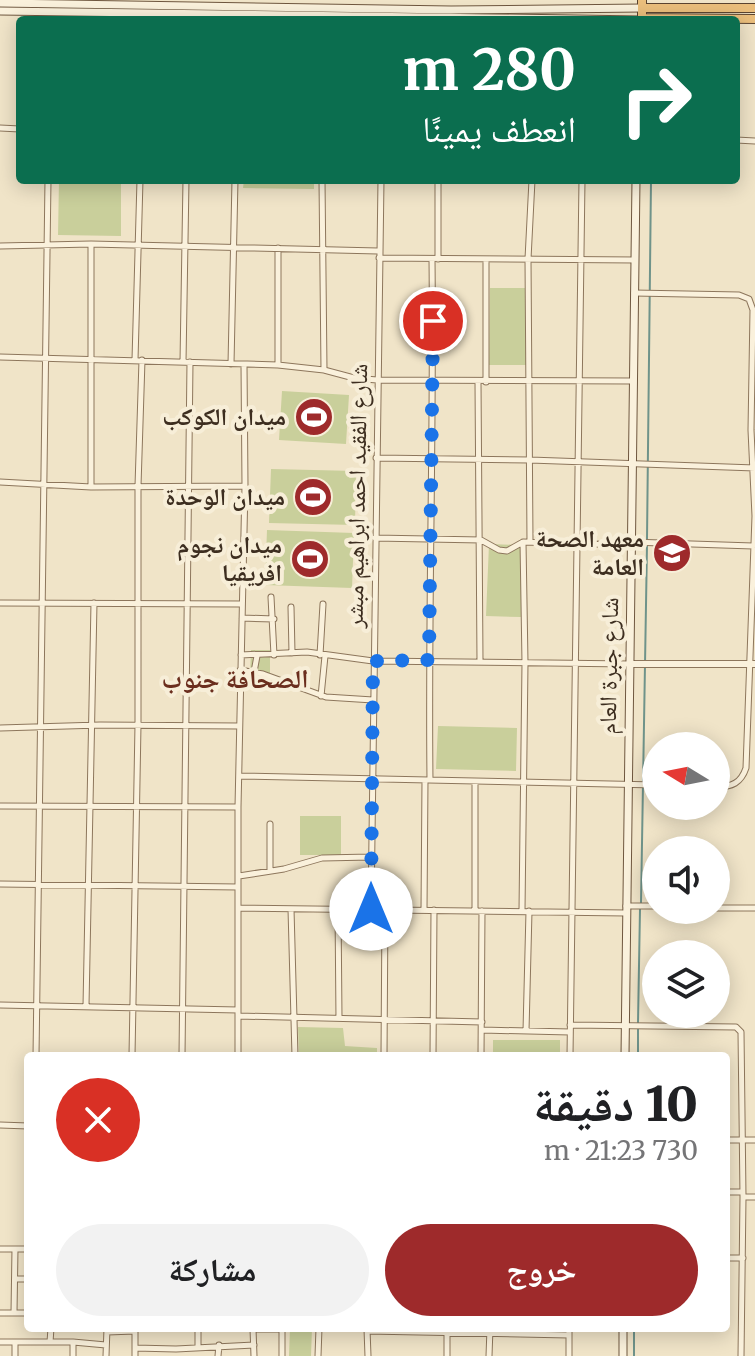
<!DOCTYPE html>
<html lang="ar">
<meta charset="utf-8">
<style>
body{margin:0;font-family:Merriweather,"Noto Naskh Arabic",serif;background:#f2f2f2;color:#202124;direction:rtl;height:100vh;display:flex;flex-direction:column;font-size:30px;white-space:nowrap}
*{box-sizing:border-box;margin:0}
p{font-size:26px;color:#757577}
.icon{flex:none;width:44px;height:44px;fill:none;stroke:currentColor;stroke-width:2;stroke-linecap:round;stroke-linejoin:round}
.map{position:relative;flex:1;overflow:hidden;direction:ltr}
.side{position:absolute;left:24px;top:1052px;width:706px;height:280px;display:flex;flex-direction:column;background:#fff;border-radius:8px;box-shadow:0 4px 20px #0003;direction:rtl}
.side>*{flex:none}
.hud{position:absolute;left:16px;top:16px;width:724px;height:168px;border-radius:8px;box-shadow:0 4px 20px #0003;direction:rtl;background:#0b6e4f;color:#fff;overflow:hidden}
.needle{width:52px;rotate:280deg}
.controls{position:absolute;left:642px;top:732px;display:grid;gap:16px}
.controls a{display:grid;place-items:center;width:88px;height:88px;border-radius:50%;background:#fff;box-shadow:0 4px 20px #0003;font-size:40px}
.pin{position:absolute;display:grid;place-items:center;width:68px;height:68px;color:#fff;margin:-34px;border:4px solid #fff;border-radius:50%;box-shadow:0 2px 8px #0007}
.me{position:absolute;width:88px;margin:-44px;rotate:0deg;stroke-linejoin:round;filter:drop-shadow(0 0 6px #0008)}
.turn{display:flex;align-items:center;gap:28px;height:168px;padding:0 32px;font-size:36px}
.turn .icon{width:104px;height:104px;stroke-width:2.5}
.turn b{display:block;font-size:56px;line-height:68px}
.round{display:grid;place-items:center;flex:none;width:84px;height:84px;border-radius:42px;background:#f2f2f2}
.overview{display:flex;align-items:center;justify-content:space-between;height:136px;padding:0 32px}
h1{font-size:48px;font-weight:800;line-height:60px}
.cta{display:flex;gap:16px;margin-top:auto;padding:16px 32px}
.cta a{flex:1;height:92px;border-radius:48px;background:#9e2a2b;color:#fff;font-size:32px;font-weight:800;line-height:92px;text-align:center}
.cta a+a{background:#f2f2f2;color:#202124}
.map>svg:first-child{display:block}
</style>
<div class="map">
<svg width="755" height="1356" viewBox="0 0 755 1356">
<rect width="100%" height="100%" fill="#f0e4c8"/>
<path fill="#c9cf9b" d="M 59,180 L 121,180 L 121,236 L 58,235 Z
M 244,180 L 314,180 L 314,189 L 243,188 Z
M 490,288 L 527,288 L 526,365 L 489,365 Z
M 282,391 L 349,395 L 346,444 L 279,440 Z
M 271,469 L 356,471 L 355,525 L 269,523 Z
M 267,530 L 354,533 L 352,588 L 265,585 Z
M 489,544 L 522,545 L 521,617 L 486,616 Z
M 251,650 L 270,650 L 270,678 L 250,678 Z
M 438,726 L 517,728 L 516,771 L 436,769 Z
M 300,816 L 341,816 L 341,855 L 300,855 Z
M 298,1027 L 343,1028 L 345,1046 L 377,1048 L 377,1056 L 299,1056 Z
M 493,1040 L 560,1040 L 560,1056 L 493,1056 Z
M 290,1328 L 312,1328 L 311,1356 L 289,1356 Z"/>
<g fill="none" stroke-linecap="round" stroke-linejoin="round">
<path stroke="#6f938a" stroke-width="2" d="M 647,539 L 651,180
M 641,903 L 647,545
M 638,1023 L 640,909
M 638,1056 L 638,1029
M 634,1356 L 634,1328"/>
<g stroke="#8d765c" stroke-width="7">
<path id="minor" d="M 0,128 L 20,129
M 736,140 L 755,141
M 322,180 L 324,370
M 438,180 L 438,259
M 0,246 L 91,244 L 378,251
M 278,248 L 278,365
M 379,258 L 635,260
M 486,259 L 486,382
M 634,293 L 739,295 L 749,299 L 753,310 L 751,430 L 755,516 L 746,768 C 741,783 732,787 716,787
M 0,357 L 278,365 L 324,370 L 354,378 L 377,380 L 633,381
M 135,360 L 140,180
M 183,362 L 186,180
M 231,364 L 235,180
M 478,382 L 480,661
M 376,458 L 530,460 L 755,468
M 0,482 L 91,487 L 245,486
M 91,487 L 91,244
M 375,538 L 481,540 L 499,550 L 507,551 L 523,542 L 630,545
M 530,542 L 528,259 L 532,180
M 631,542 L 753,546
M 271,597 L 274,655
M 0,603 L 242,604
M 291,607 L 292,653
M 242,618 L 274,619
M 241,655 L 307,652 L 373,661 L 630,664
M 320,655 L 323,604
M 240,670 L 263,674 L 326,697 L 373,700
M 254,672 L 257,656
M 321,696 L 325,656
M 0,728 L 100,725 L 239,726
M 239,776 L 656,785
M 430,780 C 428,606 434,433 432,259
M 0,806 L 238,807
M 270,824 L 270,871
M 239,876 L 284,869 L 322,858 L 371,857
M 0,884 L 238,887
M 626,906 L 656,906
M 239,908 L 626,913
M 338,908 L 339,1018
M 716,908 L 755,908
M 291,909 L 295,1056
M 371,909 L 381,180
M 424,910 L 425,780
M 475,911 L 475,781
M 522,911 L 525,663 L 523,542
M 0,1005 L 238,1010
M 86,1006 L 94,603
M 239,1016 L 482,1022
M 570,1025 L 736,1027 L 741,1032 L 743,1197 L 741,1356
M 482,1030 L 570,1032
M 526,1031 L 529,911
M 36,1056 L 48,180
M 132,1056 L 138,725 L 138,486 L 142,360
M 182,1056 L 190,362
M 238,1056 L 238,807 L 245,486 L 244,364
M 384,1056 L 385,909
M 433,1056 L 434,910
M 481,1056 L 482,911
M 570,1056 L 582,180
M 0,1125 L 28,1126
M 726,1140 L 755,1140
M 726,1192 L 743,1192
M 743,1197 L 755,1197
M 0,1249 L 28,1249
M 726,1258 L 743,1258
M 15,1279 L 28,1279
M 0,1313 L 28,1313
M 14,1313 L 15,1249
M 135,1328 L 135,1356
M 198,1328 L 198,1346
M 569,1328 L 569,1356
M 253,1329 L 282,1329
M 253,1329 L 254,1356
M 367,1329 L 368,1356
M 367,1331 L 569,1335
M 107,1332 L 135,1331
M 0,1342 L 73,1342 L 106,1345
M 50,1342 L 51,1328
M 135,1348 L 176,1349 L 254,1345
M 15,1356 L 15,1342
M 73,1356 L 73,1342
M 106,1356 L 107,1328
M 218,1356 L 219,1345
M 282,1356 L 282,1329
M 318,1356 L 319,1328
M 447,1356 L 447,1328
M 489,1356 L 490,1328"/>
</g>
<g stroke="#8d765c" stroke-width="8">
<path id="tertiary" d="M 630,664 L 755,664"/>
</g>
<g stroke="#6f573f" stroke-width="9">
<path id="secondary" d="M 0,3 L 451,10 L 642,8
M 0,11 L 642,20
M 625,1056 L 636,180
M 623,1328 L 623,1356"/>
</g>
<g stroke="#5b4430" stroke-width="10">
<path id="trunk" d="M 642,0 L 642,18 L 755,19
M 642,8 L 755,8"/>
</g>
<use href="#minor" stroke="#faf1dc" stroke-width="5"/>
<use href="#tertiary" stroke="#faf1dc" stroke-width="6"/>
<use href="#secondary" stroke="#faf1dc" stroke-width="7"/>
<use href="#trunk" stroke="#eabe7c" stroke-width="8"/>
</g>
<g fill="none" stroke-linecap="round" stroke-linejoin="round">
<path stroke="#1a73e8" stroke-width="14" stroke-dasharray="0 25.2" d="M 371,909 L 373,661 L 429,660 L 433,321"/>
</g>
<defs>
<g id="stadium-disc" transform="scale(2)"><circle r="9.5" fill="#9e2a2b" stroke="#f7eed8"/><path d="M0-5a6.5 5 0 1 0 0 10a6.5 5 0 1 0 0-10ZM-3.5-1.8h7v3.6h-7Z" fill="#fff"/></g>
<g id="university-disc" transform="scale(2)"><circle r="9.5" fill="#9e2a2b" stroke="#f7eed8"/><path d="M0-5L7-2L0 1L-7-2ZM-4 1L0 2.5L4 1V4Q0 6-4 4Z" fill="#fff"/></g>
</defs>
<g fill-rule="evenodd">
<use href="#stadium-disc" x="314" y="417"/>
<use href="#stadium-disc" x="313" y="497"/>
<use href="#university-disc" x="672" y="553"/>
<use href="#stadium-disc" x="310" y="559"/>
</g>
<g text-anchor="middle" stroke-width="8" stroke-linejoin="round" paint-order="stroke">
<g font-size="24" font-weight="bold" fill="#3d2e20" stroke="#f7eed8" text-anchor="end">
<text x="286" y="425">ميدان الكوكب</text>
<text x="285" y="505">ميدان الوحدة</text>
<text x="644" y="547">معهد الصحة<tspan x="644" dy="28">العامة</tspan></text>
<text x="282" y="553">ميدان نجوم<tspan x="282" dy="28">افريقيا</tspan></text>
</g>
<g font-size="24" fill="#3d2e20" stroke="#f7eed8">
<text transform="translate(357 496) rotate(-89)" y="8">شارع الفقيد احمد ابراهيم مبشر</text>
<text transform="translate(609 666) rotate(-89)" y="8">شارع جبرة العام</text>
</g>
<g font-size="26" font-weight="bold" fill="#6b2e1e" stroke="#f7eed8">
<text x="235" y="688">الصحافة جنوب</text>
</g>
</g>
</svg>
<div class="controls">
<a><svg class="needle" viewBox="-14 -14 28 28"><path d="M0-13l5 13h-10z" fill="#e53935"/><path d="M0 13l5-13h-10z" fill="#757577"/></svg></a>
<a><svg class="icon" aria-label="sound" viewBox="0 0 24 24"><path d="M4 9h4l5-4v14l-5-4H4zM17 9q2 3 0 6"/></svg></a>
<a><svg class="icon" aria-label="layers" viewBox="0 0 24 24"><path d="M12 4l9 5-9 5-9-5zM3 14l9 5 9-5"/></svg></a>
</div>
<div class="pin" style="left:433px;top:321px;background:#d93025"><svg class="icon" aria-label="arrive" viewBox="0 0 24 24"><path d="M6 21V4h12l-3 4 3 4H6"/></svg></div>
<svg class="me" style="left:371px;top:909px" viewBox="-20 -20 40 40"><circle r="19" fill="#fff"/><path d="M0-13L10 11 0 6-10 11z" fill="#1a73e8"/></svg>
<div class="hud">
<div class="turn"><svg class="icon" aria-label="right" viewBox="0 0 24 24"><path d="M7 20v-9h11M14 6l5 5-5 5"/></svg><div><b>280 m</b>انعطف يمينًا</div></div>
</div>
<section class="side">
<div class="overview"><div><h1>10 دقيقة</h1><p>730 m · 21:23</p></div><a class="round" style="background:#d93025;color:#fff"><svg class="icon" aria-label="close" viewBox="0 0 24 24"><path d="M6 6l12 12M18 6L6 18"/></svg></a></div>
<div class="cta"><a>خروج</a><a>مشاركة</a></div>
</section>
</div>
